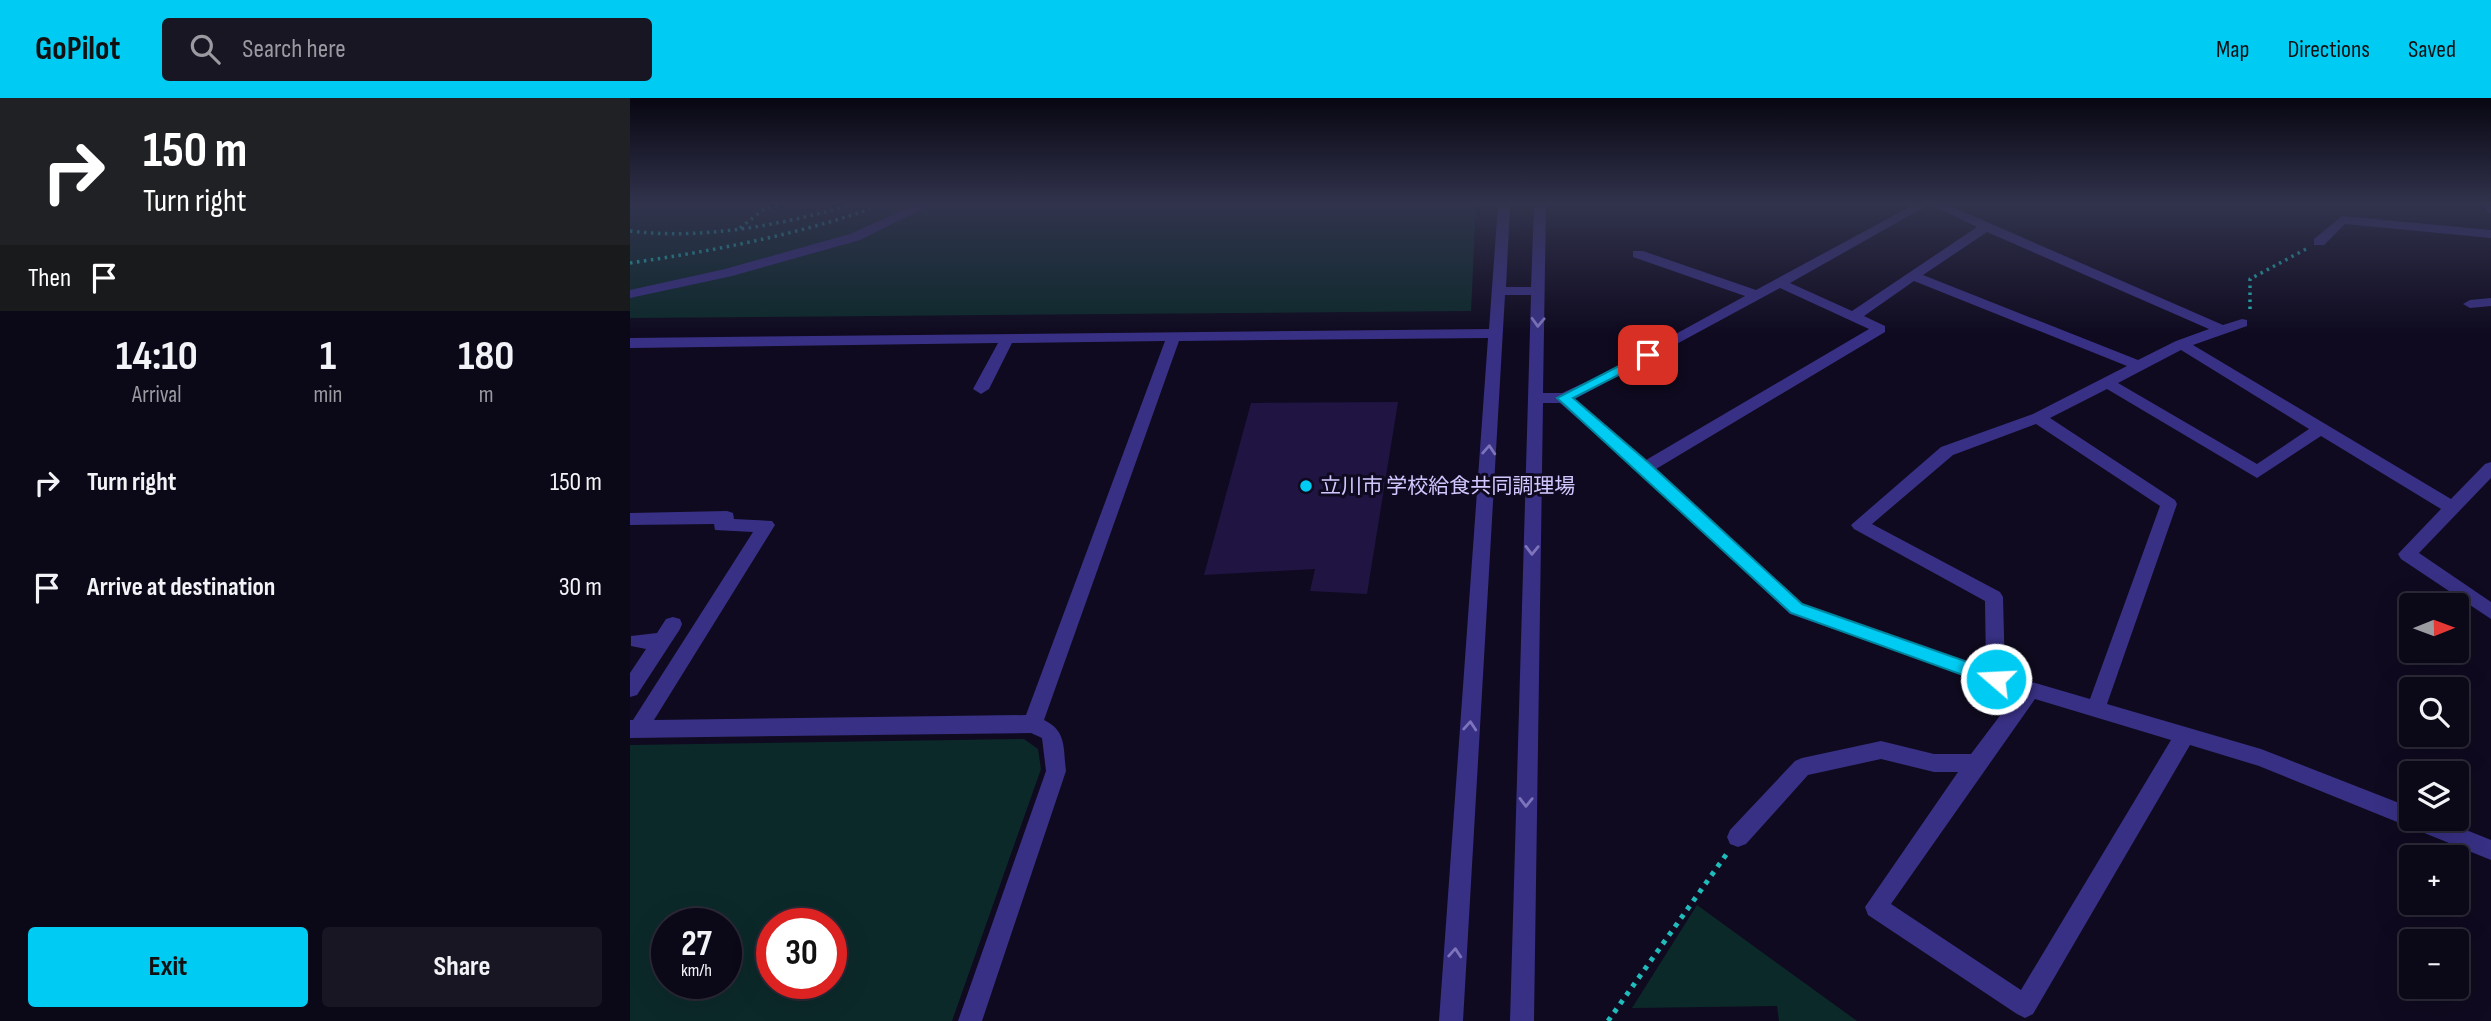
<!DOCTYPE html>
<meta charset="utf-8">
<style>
body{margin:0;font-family:"Sofia Sans Condensed","Noto Sans JP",sans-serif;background:#191624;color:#f1f3f6;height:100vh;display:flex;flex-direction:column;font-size:26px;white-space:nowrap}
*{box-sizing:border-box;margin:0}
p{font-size:23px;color:#9a9aa1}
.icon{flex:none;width:38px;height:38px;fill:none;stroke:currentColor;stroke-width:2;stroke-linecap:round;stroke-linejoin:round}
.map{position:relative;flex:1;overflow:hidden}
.panel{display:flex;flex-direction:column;background:#0b0817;width:630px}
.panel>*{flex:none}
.banner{background:#202124;color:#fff;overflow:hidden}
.needle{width:46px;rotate:89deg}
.controls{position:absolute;left:1769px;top:495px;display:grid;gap:14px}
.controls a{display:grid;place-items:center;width:70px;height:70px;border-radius:7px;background:#0b0817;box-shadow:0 7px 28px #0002,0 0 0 2px #2b2936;font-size:35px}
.speed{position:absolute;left:21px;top:810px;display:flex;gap:14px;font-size:35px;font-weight:700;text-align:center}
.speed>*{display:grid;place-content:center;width:91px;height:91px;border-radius:50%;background:#0b0817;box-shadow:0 7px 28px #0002,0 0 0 2px #2b2936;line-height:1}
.speed small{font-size:18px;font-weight:400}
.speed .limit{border:10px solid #d22;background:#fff;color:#111}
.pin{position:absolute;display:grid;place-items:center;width:60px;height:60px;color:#fff;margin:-30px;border-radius:14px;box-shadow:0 4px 10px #0006}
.me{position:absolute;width:77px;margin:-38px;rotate:289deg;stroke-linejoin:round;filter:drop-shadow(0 0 5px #0008)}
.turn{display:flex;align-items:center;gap:24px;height:147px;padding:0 28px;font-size:32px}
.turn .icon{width:91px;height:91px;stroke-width:2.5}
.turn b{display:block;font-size:49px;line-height:60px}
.then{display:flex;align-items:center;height:66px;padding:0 28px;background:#0003;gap:14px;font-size:26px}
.eta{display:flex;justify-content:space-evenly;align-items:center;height:119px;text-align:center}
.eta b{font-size:42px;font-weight:700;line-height:49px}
.primary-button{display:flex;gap:14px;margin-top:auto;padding:14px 28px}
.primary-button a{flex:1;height:80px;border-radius:7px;background:#00ccf3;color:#111;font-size:28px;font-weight:700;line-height:80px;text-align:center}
.primary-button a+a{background:#191624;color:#f1f3f6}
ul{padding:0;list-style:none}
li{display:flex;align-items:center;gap:21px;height:105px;padding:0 28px}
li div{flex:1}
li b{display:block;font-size:26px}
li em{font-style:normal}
header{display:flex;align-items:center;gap:42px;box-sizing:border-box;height:98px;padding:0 35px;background:#00ccf3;color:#111}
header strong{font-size:33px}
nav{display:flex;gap:38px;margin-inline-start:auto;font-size:24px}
.search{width:490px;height:63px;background:#191624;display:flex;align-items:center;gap:18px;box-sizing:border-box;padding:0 24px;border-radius:7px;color:#9a9aa1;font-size:26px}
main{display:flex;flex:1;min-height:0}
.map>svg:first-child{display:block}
</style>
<header>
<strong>GoPilot</strong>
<div class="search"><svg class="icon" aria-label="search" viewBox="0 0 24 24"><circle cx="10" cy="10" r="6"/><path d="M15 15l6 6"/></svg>Search here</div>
<nav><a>Map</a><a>Directions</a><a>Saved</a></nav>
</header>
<main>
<section class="panel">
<div class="banner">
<div class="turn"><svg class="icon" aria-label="right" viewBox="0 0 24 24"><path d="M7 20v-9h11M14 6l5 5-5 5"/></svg><div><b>150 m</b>Turn right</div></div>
<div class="then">Then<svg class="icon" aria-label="arrive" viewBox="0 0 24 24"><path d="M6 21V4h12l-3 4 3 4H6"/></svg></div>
</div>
<div class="eta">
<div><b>14:10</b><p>Arrival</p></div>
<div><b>1</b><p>min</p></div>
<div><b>180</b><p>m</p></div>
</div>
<ul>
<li><svg class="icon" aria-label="right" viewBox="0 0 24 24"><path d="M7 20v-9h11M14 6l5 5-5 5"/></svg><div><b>Turn right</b></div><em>150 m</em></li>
<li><svg class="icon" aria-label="arrive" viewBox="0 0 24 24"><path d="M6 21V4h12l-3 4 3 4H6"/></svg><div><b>Arrive at destination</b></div><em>30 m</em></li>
</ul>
<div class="primary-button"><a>Exit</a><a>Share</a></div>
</section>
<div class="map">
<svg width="1861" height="923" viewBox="0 0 1861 923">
<rect width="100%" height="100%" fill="#0f0a1f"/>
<path fill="#0c292a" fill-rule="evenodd" d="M 0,107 L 846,107 L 841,213 L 0,220 Z
M 394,641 L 408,651 L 411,671 L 322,923 L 0,923 L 0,647 ZM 37,826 L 96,826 L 96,886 L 37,886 ZM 142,826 L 201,826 L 201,886 L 142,886 Z
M 1067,807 L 1227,923 L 1149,923 L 1147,908 L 1002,910 Z"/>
<path fill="#201442" d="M 768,304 L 737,496 L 680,493 L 685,471 L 574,477 L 621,305 Z"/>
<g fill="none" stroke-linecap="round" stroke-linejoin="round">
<path stroke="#20bbbb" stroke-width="3.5" stroke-dasharray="2.5 4.5" stroke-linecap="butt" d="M 110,130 L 134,111 L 151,107
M 0,133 C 75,142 149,127 221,107
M 0,165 C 82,153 162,138 240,111
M 1620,211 L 1620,181 L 1676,151"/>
<path stroke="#20bbbb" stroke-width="5" stroke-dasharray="4.5 6" stroke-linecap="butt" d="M 978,923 L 1098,754"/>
<path fill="#383084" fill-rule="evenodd" d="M 284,107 L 300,107 L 230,142 L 102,178 L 0,200 L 0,192 L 95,171 L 220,136 Z
M 868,107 L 880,107 L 876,189 L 901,189 L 904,107 L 916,107 L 913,295 L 932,295 L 969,278 L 1115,198 L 1003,159 L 1003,153 L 1013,153 L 1126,192 L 1283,107 L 1298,107 L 1160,185 L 1222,213 L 1347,129 L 1301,107 L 1318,107 L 1593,227 L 1612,221 L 1617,222 L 1617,228 L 1563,247 L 1821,401 L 1855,366 L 1861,364 L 1861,380 L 1789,455 L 1861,504 L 1861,521 L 1771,461 L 1768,456 L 1811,411 L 1691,338 L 1627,380 L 1477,291 L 1420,320 L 1545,402 L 1547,406 L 1477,606 L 1631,651 L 1782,710 L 1782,721 L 1809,721 L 1861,742 L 1861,762 L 1629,668 L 1560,647 L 1403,916 L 1395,920 L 1387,916 L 1238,817 L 1235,809 L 1328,674 L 1304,674 L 1251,661 L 1178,677 L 1116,746 L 1108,749 L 1100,746 L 1097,739 L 1100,732 L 1165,663 L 1172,660 L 1251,643 L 1304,656 L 1341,656 L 1387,595 L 1160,516 L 1009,374 L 930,305 L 913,305 L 904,923 L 880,923 L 901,197 L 875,197 L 833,923 L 809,923 L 858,240 L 549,243 L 414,622 C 437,633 433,650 436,673 L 352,923 L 328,923 L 416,673 L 412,640 L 401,635 L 0,640 L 0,622 L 3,622 L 123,434 L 85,432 L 84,426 L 0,427 L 0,415 L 97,413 L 103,415 L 104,421 L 142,423 L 145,427 L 24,622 L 396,617 L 535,243 L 382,245 L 359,291 L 351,296 L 343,291 L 368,245 L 0,250 L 0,240 L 859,231 ZM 1357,134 L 1579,231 L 1546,243 L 1508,262 L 1293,177 ZM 1284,183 L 1497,268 L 1403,316 L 1311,349 L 1221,427 L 1224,431 L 1355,503 L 1356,570 L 1172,506 L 1026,371 L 1255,234 L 1255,228 L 1234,218 ZM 1150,190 L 1239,231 L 1016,362 L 945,301 ZM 1551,252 L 1679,331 L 1627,366 L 1488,285 ZM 1406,326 L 1530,408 L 1460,601 L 1375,576 L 1373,499 L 1370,494 L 1242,426 L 1323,357 ZM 1405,601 L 1541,642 L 1391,892 L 1261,806 Z
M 1853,107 L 1861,107 L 1861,115 L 1857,114 Z
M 1712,118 L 1861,132 L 1861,140 L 1715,126 L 1694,147 L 1684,147 L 1684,141 Z
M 1861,200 L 1861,208 L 1840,210 L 1833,206 L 1840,202 Z
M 43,519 L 50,521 L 52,526 L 50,531 L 7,597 L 0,599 L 0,575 L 16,551 L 1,548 L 1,538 L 27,535 L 36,521 Z"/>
</g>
<defs><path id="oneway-chevron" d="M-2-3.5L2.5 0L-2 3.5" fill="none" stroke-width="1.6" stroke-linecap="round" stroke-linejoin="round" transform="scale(1.75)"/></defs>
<g stroke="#7d74bb">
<use href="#oneway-chevron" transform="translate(908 224) rotate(92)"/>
<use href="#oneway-chevron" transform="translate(859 352) rotate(-86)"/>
<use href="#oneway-chevron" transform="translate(902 452) rotate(91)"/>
<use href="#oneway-chevron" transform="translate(840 628) rotate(-86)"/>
<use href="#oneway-chevron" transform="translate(896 704) rotate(91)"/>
<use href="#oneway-chevron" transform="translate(825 855) rotate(-86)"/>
</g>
<linearGradient id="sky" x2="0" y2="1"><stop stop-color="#080611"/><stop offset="0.45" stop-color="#31334d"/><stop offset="1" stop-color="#31334d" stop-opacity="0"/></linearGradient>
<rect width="1861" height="236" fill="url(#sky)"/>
<path fill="#00ccf3" stroke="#00859e" stroke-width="2" d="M 1018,253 L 1024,257 L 1022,260 L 943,300 L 1020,366 L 1172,506 L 1372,576 L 1374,581 L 1372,587 L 1366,589 L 1161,515 L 927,300 Z"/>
<circle fill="#00ccf3" stroke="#0f0a1f" stroke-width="2.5" cx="676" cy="388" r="7"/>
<g text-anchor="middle" stroke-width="6" stroke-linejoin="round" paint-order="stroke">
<g font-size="21" fill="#d2c8ff" stroke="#0f0a1f" text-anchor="start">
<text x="690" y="395">立川市 学校給食共同調理場</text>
</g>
</g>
</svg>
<div class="controls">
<a><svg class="needle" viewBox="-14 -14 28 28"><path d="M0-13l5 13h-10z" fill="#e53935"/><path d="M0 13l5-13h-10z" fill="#9a9aa1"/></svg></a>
<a><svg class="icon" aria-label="search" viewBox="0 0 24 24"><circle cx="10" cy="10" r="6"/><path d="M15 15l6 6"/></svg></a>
<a><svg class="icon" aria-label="layers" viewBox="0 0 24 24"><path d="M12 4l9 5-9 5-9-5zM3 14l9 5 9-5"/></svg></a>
<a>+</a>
<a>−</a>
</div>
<div class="speed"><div>27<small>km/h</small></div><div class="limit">30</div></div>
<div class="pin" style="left:1018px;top:257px;background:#d93025"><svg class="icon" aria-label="arrive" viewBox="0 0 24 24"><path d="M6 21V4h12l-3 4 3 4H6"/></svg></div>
<svg class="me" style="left:1366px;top:581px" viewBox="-20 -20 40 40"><circle r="17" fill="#00ccf3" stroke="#fff" stroke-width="3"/><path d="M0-11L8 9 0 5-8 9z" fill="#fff"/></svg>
</div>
</main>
